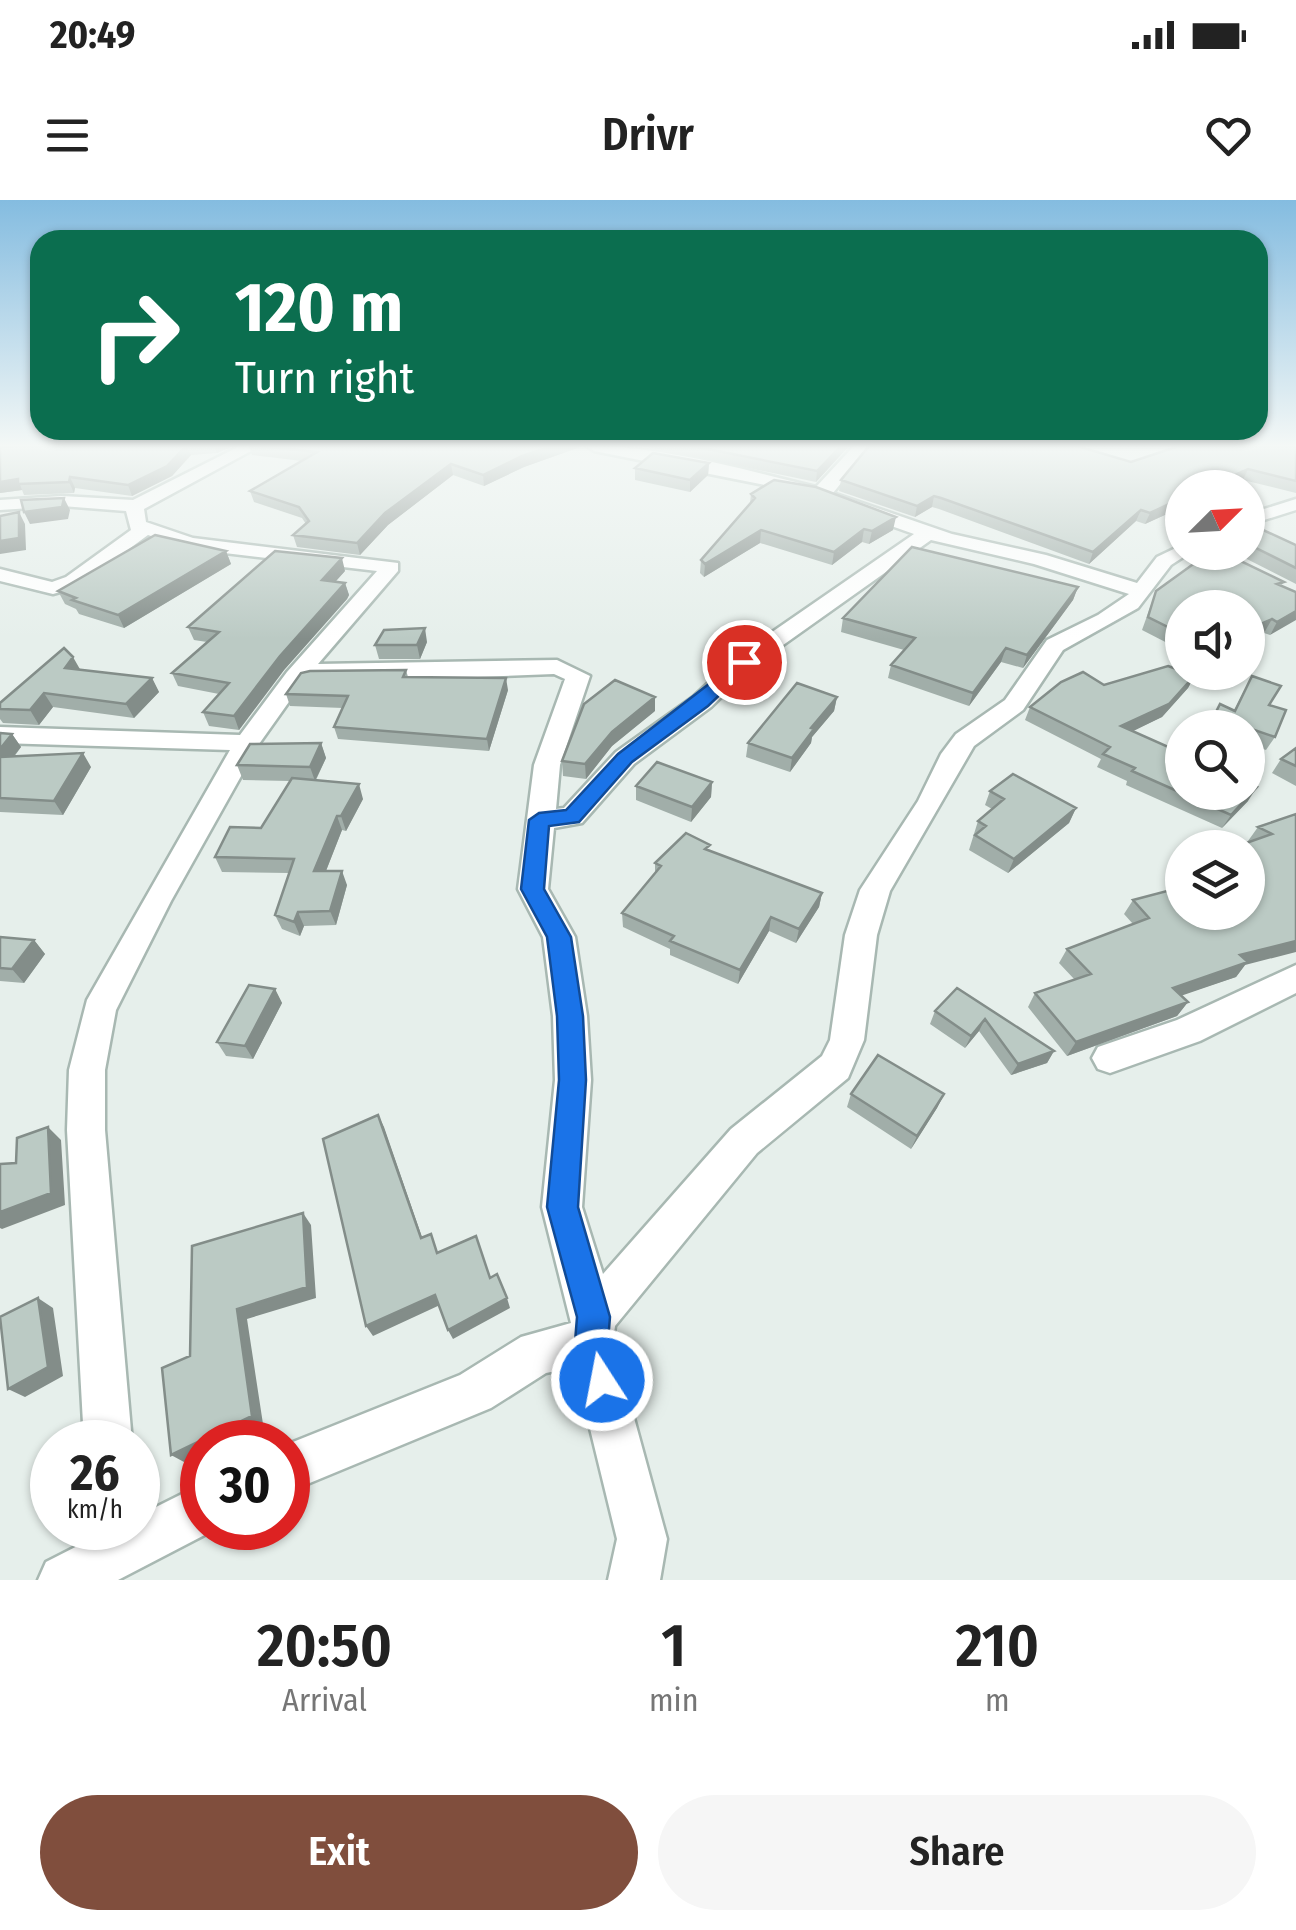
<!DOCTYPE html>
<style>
body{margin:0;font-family:"Fira Sans Condensed",sans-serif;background:#f6f6f6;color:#222;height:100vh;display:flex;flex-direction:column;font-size:38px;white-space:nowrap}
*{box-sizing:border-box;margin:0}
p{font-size:32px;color:#767676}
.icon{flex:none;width:55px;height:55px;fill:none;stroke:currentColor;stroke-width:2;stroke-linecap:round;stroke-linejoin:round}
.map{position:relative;height:1380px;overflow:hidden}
.side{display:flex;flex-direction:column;background:#fff;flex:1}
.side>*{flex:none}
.top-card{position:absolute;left:30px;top:30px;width:1238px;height:210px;border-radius:30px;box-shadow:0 2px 8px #0004;background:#0b6e4f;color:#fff;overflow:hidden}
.needle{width:65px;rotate:66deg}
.controls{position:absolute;left:1165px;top:270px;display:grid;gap:20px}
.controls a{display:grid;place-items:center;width:100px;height:100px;border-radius:50%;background:#fff;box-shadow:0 2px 8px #0004;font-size:50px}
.speed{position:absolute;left:30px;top:1220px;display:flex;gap:20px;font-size:50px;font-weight:700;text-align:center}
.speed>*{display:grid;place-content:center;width:130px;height:130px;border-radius:50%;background:#fff;box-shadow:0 2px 8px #0004;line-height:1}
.speed small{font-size:25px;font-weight:400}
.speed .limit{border:15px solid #d22;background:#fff;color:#111}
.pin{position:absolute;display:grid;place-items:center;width:85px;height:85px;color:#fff;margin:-42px;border:5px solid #fff;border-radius:50%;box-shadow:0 2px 10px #0007}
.me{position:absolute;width:110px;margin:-55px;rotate:349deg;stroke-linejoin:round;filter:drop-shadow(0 0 8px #0008)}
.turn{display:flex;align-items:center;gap:35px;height:210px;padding:0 40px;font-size:45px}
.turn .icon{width:130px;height:130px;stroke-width:2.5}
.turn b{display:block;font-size:70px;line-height:85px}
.eta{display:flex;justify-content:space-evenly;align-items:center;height:170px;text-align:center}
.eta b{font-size:60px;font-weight:600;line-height:70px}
.button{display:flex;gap:20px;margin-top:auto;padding:20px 40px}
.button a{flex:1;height:115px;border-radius:60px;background:#804e3d;color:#fff;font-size:40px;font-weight:600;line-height:115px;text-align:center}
.button a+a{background:#f6f6f6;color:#222}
.status{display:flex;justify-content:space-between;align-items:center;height:70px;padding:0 50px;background:#fff;direction:ltr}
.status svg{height:28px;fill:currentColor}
header{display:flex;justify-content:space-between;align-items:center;height:130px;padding:0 40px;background:#fff;font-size:45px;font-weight:600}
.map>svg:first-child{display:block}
</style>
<div class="status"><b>20:49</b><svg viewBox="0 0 49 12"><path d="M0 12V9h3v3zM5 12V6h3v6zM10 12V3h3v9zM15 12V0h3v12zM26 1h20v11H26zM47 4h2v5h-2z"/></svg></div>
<header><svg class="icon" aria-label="menu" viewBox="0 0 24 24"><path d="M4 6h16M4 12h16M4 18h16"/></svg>Drivr<svg class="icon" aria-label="heart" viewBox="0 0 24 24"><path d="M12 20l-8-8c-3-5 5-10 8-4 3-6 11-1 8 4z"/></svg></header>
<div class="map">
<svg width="1296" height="1380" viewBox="0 0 1296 1380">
<rect width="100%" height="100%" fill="#e6efeb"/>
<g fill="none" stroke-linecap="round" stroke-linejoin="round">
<g stroke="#a8b8b2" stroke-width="5">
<path id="minor" d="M 240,246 L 260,246 L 144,309 L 146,322 L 193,338 L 398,363 L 398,371 L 318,464 L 557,460 L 590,476 L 560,565 L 556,609 L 564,608 L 616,552 L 693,497 L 736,457 L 914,334 L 818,300 L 815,295 L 594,251 L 586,246 C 664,246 741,269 816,287 L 854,246 L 871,246 L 833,293 L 952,334 L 1046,355 L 1137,383 L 1157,357 L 1182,345 L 1182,352 L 1191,352 L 1171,365 L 1138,408 L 1063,450 L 1023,510 L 974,546 L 890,691 L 877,735 L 864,840 L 848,878 L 757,953 L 615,1126 L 613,1141 L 667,1339 L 660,1380 L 608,1380 L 617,1339 L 575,1167 L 546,1173 L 491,1208 L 288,1292 L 288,1244 L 460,1175 L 521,1137 L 571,1123 L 542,1007 L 555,880 L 553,816 L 543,737 L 518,689 L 534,565 L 565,479 L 554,474 L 425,479 L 327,476 L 303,482 L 259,544 L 171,701 L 116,810 L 105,870 L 105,930 L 132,1242 L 84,1242 L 67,930 L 69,870 L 87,800 L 230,550 L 0,543 L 0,527 L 240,535 L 287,472 L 377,371 L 191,349 L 148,335 L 80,385 L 60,392 L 53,394 L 0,381 L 0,369 L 52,382 L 66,377 L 131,330 L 126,311 L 62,306 L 0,310 L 0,300 L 62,296 L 133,300 ZM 931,340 L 1034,364 L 1129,394 L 1098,415 L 1047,440 L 1005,500 L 956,534 L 941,554 L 918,601 L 860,690 L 845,735 L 830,840 L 822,856 L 731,929 L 603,1074 L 582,1007 L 591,880 L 587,816 L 575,737 L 548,689 L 554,628 L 582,623 L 634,564 L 711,507 L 752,467 Z
M 1296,299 L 1296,310 L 1248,325 L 1248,314 Z
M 1296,765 L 1296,793 L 1200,841 L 1110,873 L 1098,869 L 1092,858 L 1098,847 L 1177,820 Z
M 202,1284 L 202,1328 L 218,1328 L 118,1380 L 38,1380 L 46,1362 L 97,1336 L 95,1328 L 138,1328 L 138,1310 L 140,1315 Z"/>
</g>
<use href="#minor" fill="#fff" fill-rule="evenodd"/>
</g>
<path fill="#a1aea9" d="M 19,246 L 233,246 L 217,253 L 191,255 L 172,276 L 132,296 L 75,288 L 74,293 L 24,295 L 22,290 L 0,293 Z
M 249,246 L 583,246 L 524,267 L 484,286 L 453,275 L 388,325 L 360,355 L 297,347 L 293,335 L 306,324 L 302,318 L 254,302 L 250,291 L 302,261 L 252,255 Z
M 642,246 L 849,246 L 816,282 Z
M 1296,246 L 1296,293 L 1243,280 L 1145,324 L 1136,321 L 1089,364 L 939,309 L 932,307 L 915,317 L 839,291 L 841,280 L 1131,262 Z
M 709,263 L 708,275 L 690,292 L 635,280 L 635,268 Z
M 751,294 L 893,330 L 869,344 L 862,342 L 832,365 L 760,343 L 704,377 L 700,373 L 701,360 L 750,303 Z
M 1248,326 L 1296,345 L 1296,384 L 1233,352 L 1248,352 Z
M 226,351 L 231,364 L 124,428 L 79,414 L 76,409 L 65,404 L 58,391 Z
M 345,371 L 336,381 L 345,383 L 349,395 L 347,399 L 284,470 L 239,530 L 209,526 L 203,512 L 219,494 L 178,486 L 172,473 L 207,442 L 194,440 L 188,427 Z
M 1284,382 L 1281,386 L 1296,392 L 1270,435 L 1264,433 L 1248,439 L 1248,408 L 1182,408 L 1182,446 L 1177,448 L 1142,430 L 1156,391 Z
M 1078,387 L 1073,400 L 1023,468 L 1001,462 L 969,506 L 888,478 L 891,465 L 904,450 L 841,432 L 843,418 Z
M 427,442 L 420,459 L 379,459 L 375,445 Z
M 80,470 L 152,478 L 159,492 L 134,518 L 53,507 L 39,525 L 3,523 L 0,519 L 0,503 Z
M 406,470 L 408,477 L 508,490 L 489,551 L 338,539 L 334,527 L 343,508 L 290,506 L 286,494 Z
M 1195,475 L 1188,488 L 1162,517 L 1132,531 L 1248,601 L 1222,628 L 1126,585 L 1127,581 L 1097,567 L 1101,559 L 1025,520 L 1030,507 L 1104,485 Z
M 1252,476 L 1269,505 L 1275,537 L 1266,550 L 1248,544 L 1248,528 L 1207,528 L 1234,510 Z
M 837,497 L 834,511 L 812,537 L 811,543 L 790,572 L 746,557 L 748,543 Z
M 655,511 L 612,546 L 586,579 L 563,576 L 562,561 Z
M 0,533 L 12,534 L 21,547 L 14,557 L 91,567 L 63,615 L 0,612 Z
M 321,543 L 326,558 L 316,580 L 363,599 L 346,631 L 342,630 L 326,671 L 347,685 L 336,725 L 304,726 L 300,736 L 282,729 L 275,715 L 289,673 L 222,672 L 215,657 L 261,628 L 290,581 L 243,580 L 237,565 Z
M 1296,548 L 1296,586 L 1272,573 L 1281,559 Z
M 712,582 L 711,597 L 691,622 L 636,600 L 636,586 Z
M 990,591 L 1076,608 L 1069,623 L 1008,673 L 969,650 L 978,621 L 992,609 L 985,605 Z
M 1296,614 L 1245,765 L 1236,777 L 1181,795 L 1188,802 L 1177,816 L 1067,856 L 1028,807 L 1035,793 L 1075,780 L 1059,763 L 1067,749 L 1133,724 L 1124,714 L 1133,700 L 1176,689 L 1175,687 L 1182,675 L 1182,712 L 1248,712 L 1248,641 L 1258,627 Z
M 709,650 L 822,693 L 819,707 L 796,743 L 769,731 L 738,784 L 670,755 L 670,749 L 623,727 L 622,713 L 655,673 L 655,663 Z
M 0,737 L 34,740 L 45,754 L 24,783 L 0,781 Z
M 957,788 L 1054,851 L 1047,863 L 1011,875 L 979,831 L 965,848 L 930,824 L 935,811 Z
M 275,789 L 282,803 L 253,859 L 226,856 L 217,842 Z
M 851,894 L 944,894 L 937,908 L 911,949 L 847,907 Z"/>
<path fill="#838d89" d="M 186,246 L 191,255 L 172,276 L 132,296 L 128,285 Z
M 214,246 L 233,246 L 217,253 Z
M 553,246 L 583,246 L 524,267 L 484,286 L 483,275 L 522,256 Z
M 841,246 L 849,246 L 816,282 L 817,271 Z
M 709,263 L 708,275 L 690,292 L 690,280 Z
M 451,264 L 453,275 L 388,325 L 360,355 L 357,343 L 385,313 Z
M 1248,269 L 1243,280 L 1225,288 L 1206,288 Z
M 70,277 L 75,288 L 74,293 L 69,282 Z
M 18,279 L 22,290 L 0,293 L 0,282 Z
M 934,296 L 932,307 L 915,317 L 917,306 Z
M 64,298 L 70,310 L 68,319 L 30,324 L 24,312 Z
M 1182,298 L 1182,307 L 1145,324 L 1150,313 Z
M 1141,310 L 1136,321 L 1089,364 L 1093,352 Z
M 19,312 L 25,324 L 26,350 L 0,354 L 0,341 Z
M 896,317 L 893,330 L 869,344 L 872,331 Z
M 864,329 L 862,342 L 832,365 L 834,352 Z
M 761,330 L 760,343 L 704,377 L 705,364 Z
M 226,351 L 231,364 L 124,428 L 118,415 Z
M 342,358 L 345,371 L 326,392 L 322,380 Z
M 345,383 L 349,395 L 347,399 L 284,470 L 239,530 L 234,516 L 280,456 Z
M 1078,387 L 1073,400 L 1023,468 L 1027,455 Z
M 1296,411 L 1296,420 L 1270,435 L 1277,422 Z
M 1272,419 L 1264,433 L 1249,439 L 1256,426 Z
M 425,428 L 427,442 L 420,459 L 417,445 Z
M 1006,448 L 1001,462 L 969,506 L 973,493 Z
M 73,457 L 81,471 L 65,468 Z
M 1195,475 L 1188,488 L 1162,517 L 1115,540 L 1121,526 Z
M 152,478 L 159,492 L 134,518 L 126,504 Z
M 506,478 L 508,490 L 489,551 L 487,539 Z
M 44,493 L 53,507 L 39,525 L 30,510 Z
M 655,497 L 655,511 L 612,546 L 586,579 L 585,564 L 612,532 Z
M 837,497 L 834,511 L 812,537 L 811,543 L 790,572 L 792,558 L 811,528 Z
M 12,534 L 21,547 L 2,571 L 0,568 L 0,549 Z
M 321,543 L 326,558 L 315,581 L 310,567 Z
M 83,553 L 91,567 L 63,615 L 54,601 Z
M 712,582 L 711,597 L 691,622 L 692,607 Z
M 359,584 L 363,599 L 346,631 L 341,616 Z
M 1257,587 L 1248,601 L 1222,628 L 1231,615 Z
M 1076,608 L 1069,623 L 1008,673 L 1014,659 Z
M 337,616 L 342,630 L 320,686 L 314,671 Z
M 342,671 L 347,685 L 336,725 L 330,711 Z
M 822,693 L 819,707 L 796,743 L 799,729 Z
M 298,712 L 304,726 L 300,736 L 294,722 Z
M 771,717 L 769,731 L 738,784 L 740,770 Z
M 34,740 L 45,754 L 24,783 L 12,769 Z
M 1296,741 L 1296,752 L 1245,765 L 1236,777 L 1163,802 L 1173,788 L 1240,755 Z
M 275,789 L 282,803 L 253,859 L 245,846 Z
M 1188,802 L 1177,816 L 1067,856 L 1076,842 Z
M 985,819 L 979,831 L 965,848 L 971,836 Z
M 1054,851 L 1047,863 L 1011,875 L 1018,864 Z
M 944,894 L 937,908 L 911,949 L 917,936 Z
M 378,915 L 384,927 L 426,1049 L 421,1038 Z
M 48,927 L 61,940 L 65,1005 L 2,1029 L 0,1028 L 0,1012 Z
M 303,1013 L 311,1025 L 316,1098 L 247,1119 L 263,1224 L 224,1242 L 202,1242 L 202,1253 L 184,1262 L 171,1255 L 237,1109 Z
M 435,1095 L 440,1105 L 373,1136 L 366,1126 Z
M 38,1098 L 53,1108 L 63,1176 L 25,1197 L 8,1189 Z
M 507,1098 L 510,1108 L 453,1139 L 448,1130 Z"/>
<path fill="#bbcac4" stroke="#838d89" stroke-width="2.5" d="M 19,246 L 186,246 L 167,266 L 128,285 L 70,277 L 69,282 L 18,284 L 18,279 L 0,282 L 0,247 Z
M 262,246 L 553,246 L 522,256 L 483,275 L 451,264 L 385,313 L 357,343 L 293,335 L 309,321 L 299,307 L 250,291 L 317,252 Z
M 693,246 L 841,246 L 817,271 Z
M 869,246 L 1077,246 L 1131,262 L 1179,246 L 1296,246 L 1296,281 L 1248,269 L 1206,288 L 1182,288 L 1182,298 L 1150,313 L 1141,310 L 1093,352 L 941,298 L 934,296 L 917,306 L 841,280 Z
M 653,253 L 709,263 L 690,280 L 635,268 Z
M 774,280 L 816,287 L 896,317 L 872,331 L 864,329 L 834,352 L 761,330 L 705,364 L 701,360 L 755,298 L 751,294 Z
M 64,298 L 62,307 L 24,312 L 21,300 Z
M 19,312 L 19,338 L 0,341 L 0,316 Z
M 1250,324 L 1296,345 L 1296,368 L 1248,344 L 1248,326 Z
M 155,335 L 226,351 L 118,415 L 72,400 L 76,398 L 58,391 Z
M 912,347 L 1078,387 L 1027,455 L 1006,448 L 973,493 L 891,465 L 915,438 L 843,418 Z
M 275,351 L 342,358 L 322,380 L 345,383 L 280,456 L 234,516 L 203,512 L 229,483 L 172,473 L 219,432 L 188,427 Z
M 1210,352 L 1222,352 L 1284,382 L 1277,384 L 1296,392 L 1296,411 L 1277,422 L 1272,419 L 1256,426 L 1248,422 L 1248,408 L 1182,408 L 1182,434 L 1148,417 L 1156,391 Z
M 425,428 L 417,445 L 375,445 L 384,430 Z
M 64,448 L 73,457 L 65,468 L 152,478 L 126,504 L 44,493 L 30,510 L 0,509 L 0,503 Z
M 1168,466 L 1182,471 L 1182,472 L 1195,475 L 1169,504 L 1121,526 L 1182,553 L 1182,592 L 1248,592 L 1248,583 L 1257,587 L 1231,615 L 1132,571 L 1135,568 L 1103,554 L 1110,547 L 1030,507 L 1061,482 L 1083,472 L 1104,485 Z
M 406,470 L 403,477 L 506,478 L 487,539 L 334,527 L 348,496 L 286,494 L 301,473 L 310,471 Z
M 1252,476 L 1281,486 L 1269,505 L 1286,510 L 1275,537 L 1234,523 L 1233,528 L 1208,528 L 1220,504 L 1235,511 Z
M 615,480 L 655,497 L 612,532 L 585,564 L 562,561 L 584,504 Z
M 797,483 L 837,497 L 811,528 L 814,529 L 792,558 L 748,543 Z
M 0,533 L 12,534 L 0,549 Z
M 321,543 L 310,567 L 237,565 L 250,544 Z
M 1296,548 L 1296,566 L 1281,559 Z
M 83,553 L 54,601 L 0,598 L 0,557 Z
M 657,562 L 712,582 L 692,607 L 636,586 Z
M 1013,574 L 1076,608 L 1014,659 L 975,635 L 986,626 L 978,621 L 1004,599 L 990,591 Z
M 292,578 L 359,584 L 341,616 L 337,616 L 314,671 L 342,671 L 330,711 L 298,712 L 294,722 L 275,715 L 294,659 L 215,657 L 230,627 L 261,628 Z
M 1296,614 L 1296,741 L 1240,755 L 1248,762 L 1173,788 L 1188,802 L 1076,842 L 1035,793 L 1091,774 L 1067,749 L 1149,718 L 1133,700 L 1182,687 L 1182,712 L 1248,712 L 1248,648 L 1232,648 L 1272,634 L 1258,627 Z
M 686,633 L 710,645 L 705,649 L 822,693 L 799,729 L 771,717 L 740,770 L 670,741 L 674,736 L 622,713 L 661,666 L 655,663 Z
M 0,737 L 34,740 L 12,769 L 0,768 Z
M 249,785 L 275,789 L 245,846 L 217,842 Z
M 957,788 L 1054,851 L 1018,864 L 985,819 L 971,836 L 935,811 Z
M 878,855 L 944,894 L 917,936 L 851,894 Z
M 378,915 L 421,1038 L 431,1034 L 437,1053 L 476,1036 L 490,1078 L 497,1074 L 507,1098 L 448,1130 L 435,1095 L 366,1126 L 323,939 Z
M 48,927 L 51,993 L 0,1012 L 0,964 L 16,963 L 17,938 Z
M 303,1013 L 307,1087 L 237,1109 L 252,1216 L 171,1255 L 162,1168 L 190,1156 L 192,1046 Z
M 38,1098 L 48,1167 L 8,1189 L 0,1117 Z"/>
<linearGradient id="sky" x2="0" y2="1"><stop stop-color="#84bce0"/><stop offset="0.56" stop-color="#f4f8f6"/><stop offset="1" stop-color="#f4f8f6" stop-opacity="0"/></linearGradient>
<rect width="1296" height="439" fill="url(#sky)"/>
<path fill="#1a73e8" stroke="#114b97" stroke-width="2.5" d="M 744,457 L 750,459 L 750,466 L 708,506 L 632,562 L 579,622 L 549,626 L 544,689 L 571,737 L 583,816 L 586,880 L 578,1007 L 610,1117 L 608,1142 L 619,1180 L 614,1192 L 602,1197 L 590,1192 L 575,1142 L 577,1117 L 547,1007 L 559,880 L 557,816 L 547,737 L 521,689 L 529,620 L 539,613 L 566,610 L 618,554 Z"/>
</svg>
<div class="controls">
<a><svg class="needle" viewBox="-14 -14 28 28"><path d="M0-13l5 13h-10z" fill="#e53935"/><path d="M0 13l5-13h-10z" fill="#767676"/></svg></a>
<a><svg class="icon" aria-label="sound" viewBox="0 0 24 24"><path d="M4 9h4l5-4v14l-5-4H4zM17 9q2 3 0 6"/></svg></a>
<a><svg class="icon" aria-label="search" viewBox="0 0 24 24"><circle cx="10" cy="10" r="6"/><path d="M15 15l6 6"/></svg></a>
<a><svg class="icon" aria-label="layers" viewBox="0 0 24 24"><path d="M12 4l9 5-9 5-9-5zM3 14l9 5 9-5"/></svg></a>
</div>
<div class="speed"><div>26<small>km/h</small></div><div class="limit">30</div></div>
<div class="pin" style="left:744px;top:462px;background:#d93025"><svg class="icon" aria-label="arrive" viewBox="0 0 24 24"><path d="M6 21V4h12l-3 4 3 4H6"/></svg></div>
<svg class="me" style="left:602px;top:1180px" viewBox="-20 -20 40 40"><circle r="17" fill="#1a73e8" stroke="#fff" stroke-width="3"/><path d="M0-11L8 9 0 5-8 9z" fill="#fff"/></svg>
<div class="top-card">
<div class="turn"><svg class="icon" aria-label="right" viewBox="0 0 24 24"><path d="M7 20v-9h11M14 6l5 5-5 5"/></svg><div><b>120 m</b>Turn right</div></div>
</div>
</div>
<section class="side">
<div class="eta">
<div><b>20:50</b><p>Arrival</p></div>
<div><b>1</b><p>min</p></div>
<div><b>210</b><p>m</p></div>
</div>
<div class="button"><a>Exit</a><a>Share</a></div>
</section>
